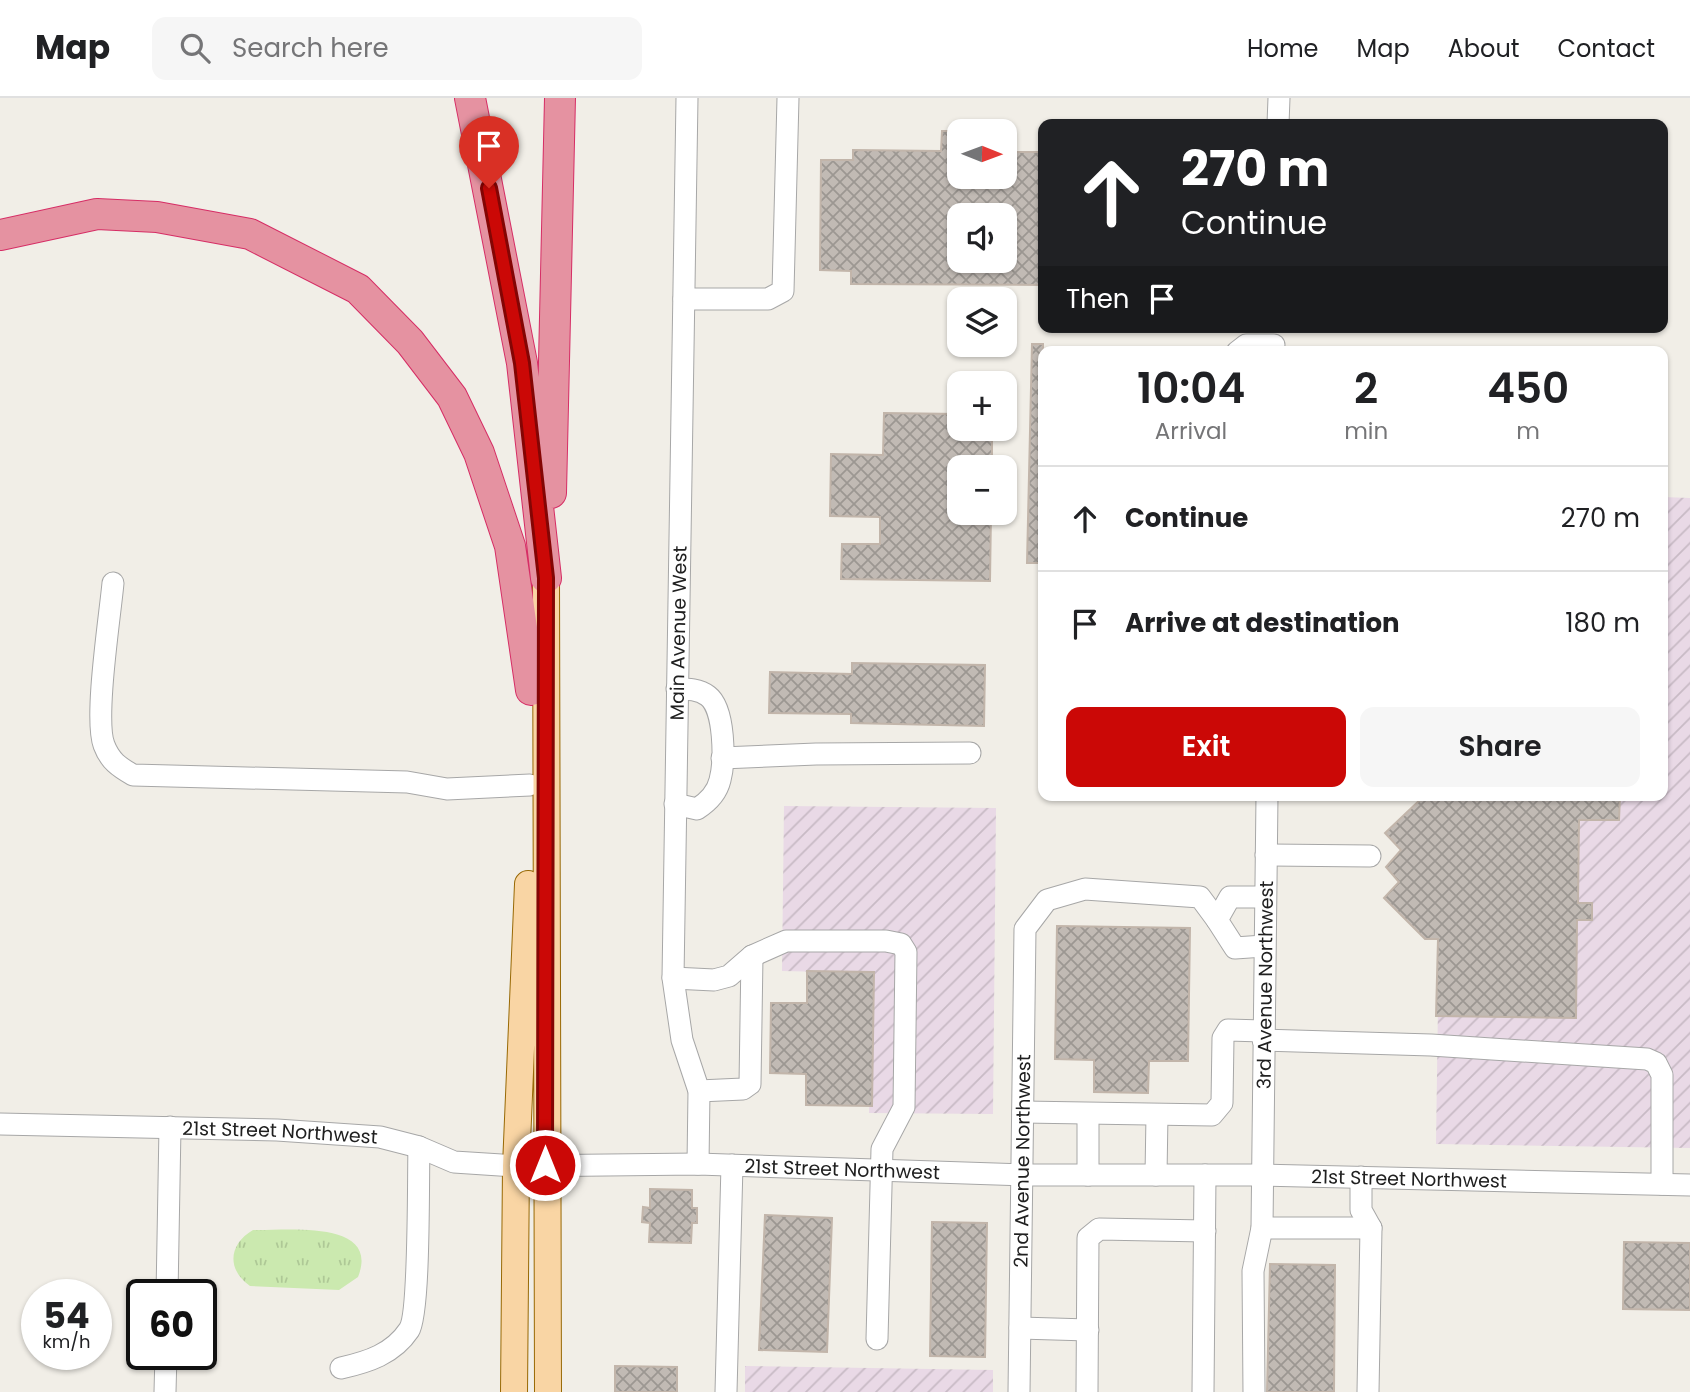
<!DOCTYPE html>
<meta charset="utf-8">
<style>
body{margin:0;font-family:Poppins,sans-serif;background:#f6f6f6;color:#202124;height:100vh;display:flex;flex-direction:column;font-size:26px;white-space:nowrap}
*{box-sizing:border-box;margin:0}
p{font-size:23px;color:#757577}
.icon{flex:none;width:38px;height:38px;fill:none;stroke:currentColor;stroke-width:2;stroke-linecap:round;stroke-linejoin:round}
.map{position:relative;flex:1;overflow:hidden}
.side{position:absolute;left:1038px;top:248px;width:630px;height:455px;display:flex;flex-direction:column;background:#fff;border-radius:14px;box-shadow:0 2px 5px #0004}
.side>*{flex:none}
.banner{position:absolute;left:1038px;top:21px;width:630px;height:214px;border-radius:14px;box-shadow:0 2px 5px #0004;background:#202124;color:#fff;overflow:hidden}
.needle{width:46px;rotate:91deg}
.buttons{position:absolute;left:947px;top:21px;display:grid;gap:14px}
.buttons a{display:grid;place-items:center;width:70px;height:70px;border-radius:14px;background:#fff;box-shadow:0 2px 5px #0004;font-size:35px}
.speed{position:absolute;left:21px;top:1181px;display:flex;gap:14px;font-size:35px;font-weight:700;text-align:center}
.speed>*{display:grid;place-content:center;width:91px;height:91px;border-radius:50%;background:#fff;box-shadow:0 2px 5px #0004;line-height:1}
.speed small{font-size:18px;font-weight:400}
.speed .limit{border:4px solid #111;border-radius:10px;background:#fff;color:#111}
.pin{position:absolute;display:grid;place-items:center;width:60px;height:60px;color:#fff;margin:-72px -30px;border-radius:50% 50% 50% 0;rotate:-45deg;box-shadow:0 0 7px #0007}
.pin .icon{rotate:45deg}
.me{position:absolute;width:77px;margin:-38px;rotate:0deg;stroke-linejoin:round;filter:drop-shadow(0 0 5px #0008)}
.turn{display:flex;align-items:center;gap:24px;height:147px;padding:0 28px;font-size:32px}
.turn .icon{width:91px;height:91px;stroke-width:2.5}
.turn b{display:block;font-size:49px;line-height:60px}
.then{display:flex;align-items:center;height:66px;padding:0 28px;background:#0003;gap:14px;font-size:26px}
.eta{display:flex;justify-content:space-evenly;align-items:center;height:119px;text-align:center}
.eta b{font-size:42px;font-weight:600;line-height:49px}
.primary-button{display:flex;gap:14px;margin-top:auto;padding:14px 28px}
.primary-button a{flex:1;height:80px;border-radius:14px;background:#cb0806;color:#fff;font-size:28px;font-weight:600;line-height:80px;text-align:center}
.primary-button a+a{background:#f6f6f6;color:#202124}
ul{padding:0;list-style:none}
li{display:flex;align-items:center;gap:21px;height:105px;padding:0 28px;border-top:2px solid #e0e0e0}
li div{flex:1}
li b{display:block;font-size:26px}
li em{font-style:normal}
header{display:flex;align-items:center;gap:42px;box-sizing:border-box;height:98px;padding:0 35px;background:#fff;border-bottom:2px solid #e0e0e0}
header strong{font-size:33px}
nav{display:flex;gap:38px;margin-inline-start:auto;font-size:24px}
.search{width:490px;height:63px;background:#f6f6f6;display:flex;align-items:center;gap:18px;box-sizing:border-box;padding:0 24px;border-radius:14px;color:#757577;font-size:26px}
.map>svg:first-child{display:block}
</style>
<header>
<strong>Map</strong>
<div class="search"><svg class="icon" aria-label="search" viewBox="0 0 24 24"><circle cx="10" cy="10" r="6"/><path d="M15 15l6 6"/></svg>Search here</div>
<nav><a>Home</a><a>Map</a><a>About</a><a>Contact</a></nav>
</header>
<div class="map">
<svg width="1690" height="1294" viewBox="0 0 1690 1294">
<defs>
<pattern id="industrial-furrows" width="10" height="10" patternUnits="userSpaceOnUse" patternTransform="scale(1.75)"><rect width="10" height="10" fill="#e9d9e6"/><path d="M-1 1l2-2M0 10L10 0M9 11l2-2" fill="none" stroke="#c8bac5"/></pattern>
<pattern id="grass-tufts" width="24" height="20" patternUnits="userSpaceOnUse" patternTransform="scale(1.75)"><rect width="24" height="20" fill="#cbe9af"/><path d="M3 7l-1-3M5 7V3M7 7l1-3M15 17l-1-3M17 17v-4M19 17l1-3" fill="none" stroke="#aec896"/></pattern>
<pattern id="building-cross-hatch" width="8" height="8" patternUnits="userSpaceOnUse" patternTransform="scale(1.75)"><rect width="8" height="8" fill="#c1bab4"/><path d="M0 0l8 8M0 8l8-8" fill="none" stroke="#9c9792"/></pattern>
</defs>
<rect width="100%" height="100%" fill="#f1eee7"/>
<path fill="url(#industrial-furrows)" d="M 1663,399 L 1690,400 L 1690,1050 L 1436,1046 L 1441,698 L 1662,698 Z
M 784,708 L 996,710 L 993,1016 L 869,1015 L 874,875 L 782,873 Z
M 745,1268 L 993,1272 L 993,1294 L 745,1294 Z"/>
<path fill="url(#grass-tufts)" d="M 253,1132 C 286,1133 381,1121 358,1179 L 339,1192 L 250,1188 C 226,1171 229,1146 253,1132 Z"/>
<path fill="url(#building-cross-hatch)" stroke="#c2b5aa" stroke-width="2" fill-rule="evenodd" d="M 942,33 L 959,33 L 959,79 L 1004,79 L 1004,54 L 1043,54 L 1043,187 L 851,186 L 851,173 L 820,172 L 821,62 L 853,62 L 853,52 L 941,53 ZM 959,117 L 1004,117 L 1004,163 L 959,163 Z
M 1032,246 L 1043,246 L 1043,465 L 1027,465 Z
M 884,315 L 959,316 L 959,331 L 992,331 L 992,369 L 959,369 L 959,415 L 991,415 L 990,483 L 841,481 L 842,446 L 880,446 L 880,419 L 830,418 L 831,356 L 883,357 Z
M 852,565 L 985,567 L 984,628 L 851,625 L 851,616 L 769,615 L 770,574 L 852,576 Z
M 1424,698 L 1620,698 L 1619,722 L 1579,722 L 1578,805 L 1592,805 L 1592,822 L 1577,822 L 1576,920 L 1436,918 L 1438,841 L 1425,841 L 1384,800 L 1399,784 L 1386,769 L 1401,752 L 1385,735 Z
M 1057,828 L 1190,830 L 1188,963 L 1149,963 L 1148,995 L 1094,994 L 1094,962 L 1055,961 Z
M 807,873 L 874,874 L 872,1008 L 806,1007 L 806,976 L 770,975 L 771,905 L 807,905 Z
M 650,1091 L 692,1092 L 692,1110 L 697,1110 L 697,1125 L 692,1125 L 691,1145 L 649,1144 L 650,1125 L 642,1124 L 643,1109 L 650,1110 Z
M 765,1117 L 832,1120 L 827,1254 L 759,1252 Z
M 932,1124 L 987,1125 L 985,1259 L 930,1258 Z
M 1624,1144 L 1690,1145 L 1690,1212 L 1623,1211 Z
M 1270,1166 L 1335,1167 L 1334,1294 L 1267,1294 Z
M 615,1268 L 677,1269 L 677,1294 L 615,1294 Z"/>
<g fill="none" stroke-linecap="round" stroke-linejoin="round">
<g stroke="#a7a7a7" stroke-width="23">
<g id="minor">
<path d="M 687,0 L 673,880 L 682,942 L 699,993 L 698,1066"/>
<path d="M 1278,26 L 1279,0"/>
<path d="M 684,201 L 768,201 L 783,193 L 788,0"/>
<path d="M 1237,254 L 1246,247 L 1274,247"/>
<path d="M 113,485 C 110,518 94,621 104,647 C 110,663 119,669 133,677 L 407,684 L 447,691 L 530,687"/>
<path d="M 722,660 L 816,656 L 970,655"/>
<path d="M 675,706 L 697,711 C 708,704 717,695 720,682 C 725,663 725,611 708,598 C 699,591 688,591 677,591"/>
<path d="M 1266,757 L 1370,758"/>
<path d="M 1264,848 L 1235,850 L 1217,822 L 1230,799 L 1265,799"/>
<path d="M 673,880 L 714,882 L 729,878 L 752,858 L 786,843 L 886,843 L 901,846 L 906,854 L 904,1009 L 882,1051 L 877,1241"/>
<path d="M 1263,942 L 1431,947 L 1647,961 L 1656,965 L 1662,977 L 1662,1086"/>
<path d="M 699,993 L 743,991 L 750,986 L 752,858"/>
<path d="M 1023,1014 L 1212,1017 L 1222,1005 L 1223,940 L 1228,932 L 1263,933"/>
<path d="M 1088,1017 L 1088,1077"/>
<path id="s1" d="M 0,1026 L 277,1032 L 380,1039 L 419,1049 L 454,1064 L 516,1068 L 698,1066 L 1022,1077 L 1260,1077 L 1690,1087"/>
<path d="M 1156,1077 L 1157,1017"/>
<path d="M 1361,1079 L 1361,1112 L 1371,1130"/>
<path d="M 1262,1130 L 1371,1130 L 1368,1294"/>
<path d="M 167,1197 L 170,1029"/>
<path d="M 1020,1230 L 1088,1232"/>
<path d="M 341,1270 C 368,1264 393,1256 409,1232 C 420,1216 418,1077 419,1049"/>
<path d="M 165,1294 L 166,1256"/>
<path d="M 726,1294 L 732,1067"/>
<path id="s2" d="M 1019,1294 L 1025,831 L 1047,802 L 1085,791 L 1200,799 L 1217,822"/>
<path d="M 1087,1294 L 1088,1140 L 1099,1131 L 1205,1133"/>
<path d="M 1203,1294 L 1205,1077"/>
<path id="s3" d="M 1254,1294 L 1253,1173 L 1262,1130 L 1267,698"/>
</g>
</g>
<g stroke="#986905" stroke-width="28">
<path id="major" d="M 546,480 L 548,1294
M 514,1294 L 516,1068 L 528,786"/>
</g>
<g stroke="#d62d65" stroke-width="32">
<path id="highway" d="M 470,0 L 522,265 L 546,480
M 0,137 L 97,116 L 157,119 L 250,136 L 358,191 L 410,244 L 452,299 L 479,355 L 510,448 L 531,592
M 551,395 L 560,0"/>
</g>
<use href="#minor" stroke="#fff" stroke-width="21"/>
<use href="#major" stroke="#f9d5a4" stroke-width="26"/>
<use href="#highway" stroke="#e592a1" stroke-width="30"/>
</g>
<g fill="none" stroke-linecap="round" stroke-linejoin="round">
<g stroke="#840504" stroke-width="18">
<path id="route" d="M 489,90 L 522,265 L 546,480 L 545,1067"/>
</g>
<use href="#route" stroke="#cb0806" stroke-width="12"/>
</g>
<g text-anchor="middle" stroke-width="5" stroke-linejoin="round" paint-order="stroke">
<g font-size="19" fill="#202020" stroke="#fff">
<text transform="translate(678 535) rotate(-89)" y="7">Main Avenue West</text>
<text dy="7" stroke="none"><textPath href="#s3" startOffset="408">3rd Avenue Northwest</textPath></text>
<text dy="7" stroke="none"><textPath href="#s1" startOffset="280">21st Street Northwest</textPath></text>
<text dy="7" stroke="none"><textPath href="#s2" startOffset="231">2nd Avenue Northwest</textPath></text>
<text dy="7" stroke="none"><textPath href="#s1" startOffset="847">21st Street Northwest</textPath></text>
<text dy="7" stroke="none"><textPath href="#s1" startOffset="1414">21st Street Northwest</textPath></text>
</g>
</g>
</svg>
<div class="buttons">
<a><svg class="needle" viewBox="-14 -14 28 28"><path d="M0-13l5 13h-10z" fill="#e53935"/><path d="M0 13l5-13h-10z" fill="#757577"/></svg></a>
<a><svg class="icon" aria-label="sound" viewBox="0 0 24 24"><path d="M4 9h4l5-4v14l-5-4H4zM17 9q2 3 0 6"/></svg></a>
<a><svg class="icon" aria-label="layers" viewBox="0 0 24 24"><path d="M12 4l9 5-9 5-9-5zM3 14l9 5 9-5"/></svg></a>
<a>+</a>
<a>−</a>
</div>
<div class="speed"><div>54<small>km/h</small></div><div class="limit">60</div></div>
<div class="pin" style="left:489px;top:90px;background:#d93025"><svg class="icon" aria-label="arrive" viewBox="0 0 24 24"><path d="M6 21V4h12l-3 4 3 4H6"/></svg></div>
<svg class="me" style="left:545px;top:1067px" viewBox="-20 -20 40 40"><circle r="17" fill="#cb0806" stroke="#fff" stroke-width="3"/><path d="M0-11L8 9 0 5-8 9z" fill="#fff"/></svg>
<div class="banner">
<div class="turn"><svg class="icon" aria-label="ahead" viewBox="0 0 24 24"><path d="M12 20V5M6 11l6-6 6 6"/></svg><div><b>270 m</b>Continue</div></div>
<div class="then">Then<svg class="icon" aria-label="arrive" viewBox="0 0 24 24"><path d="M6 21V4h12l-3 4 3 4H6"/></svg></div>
</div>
<section class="side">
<div class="eta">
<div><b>10:04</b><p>Arrival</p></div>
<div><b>2</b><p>min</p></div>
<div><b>450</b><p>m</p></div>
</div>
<ul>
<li><svg class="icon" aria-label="ahead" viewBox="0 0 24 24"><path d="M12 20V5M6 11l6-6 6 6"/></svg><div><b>Continue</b></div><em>270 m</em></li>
<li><svg class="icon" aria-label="arrive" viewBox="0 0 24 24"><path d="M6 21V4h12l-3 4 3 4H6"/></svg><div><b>Arrive at destination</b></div><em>180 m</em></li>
</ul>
<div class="primary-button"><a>Exit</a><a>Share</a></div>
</section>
</div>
